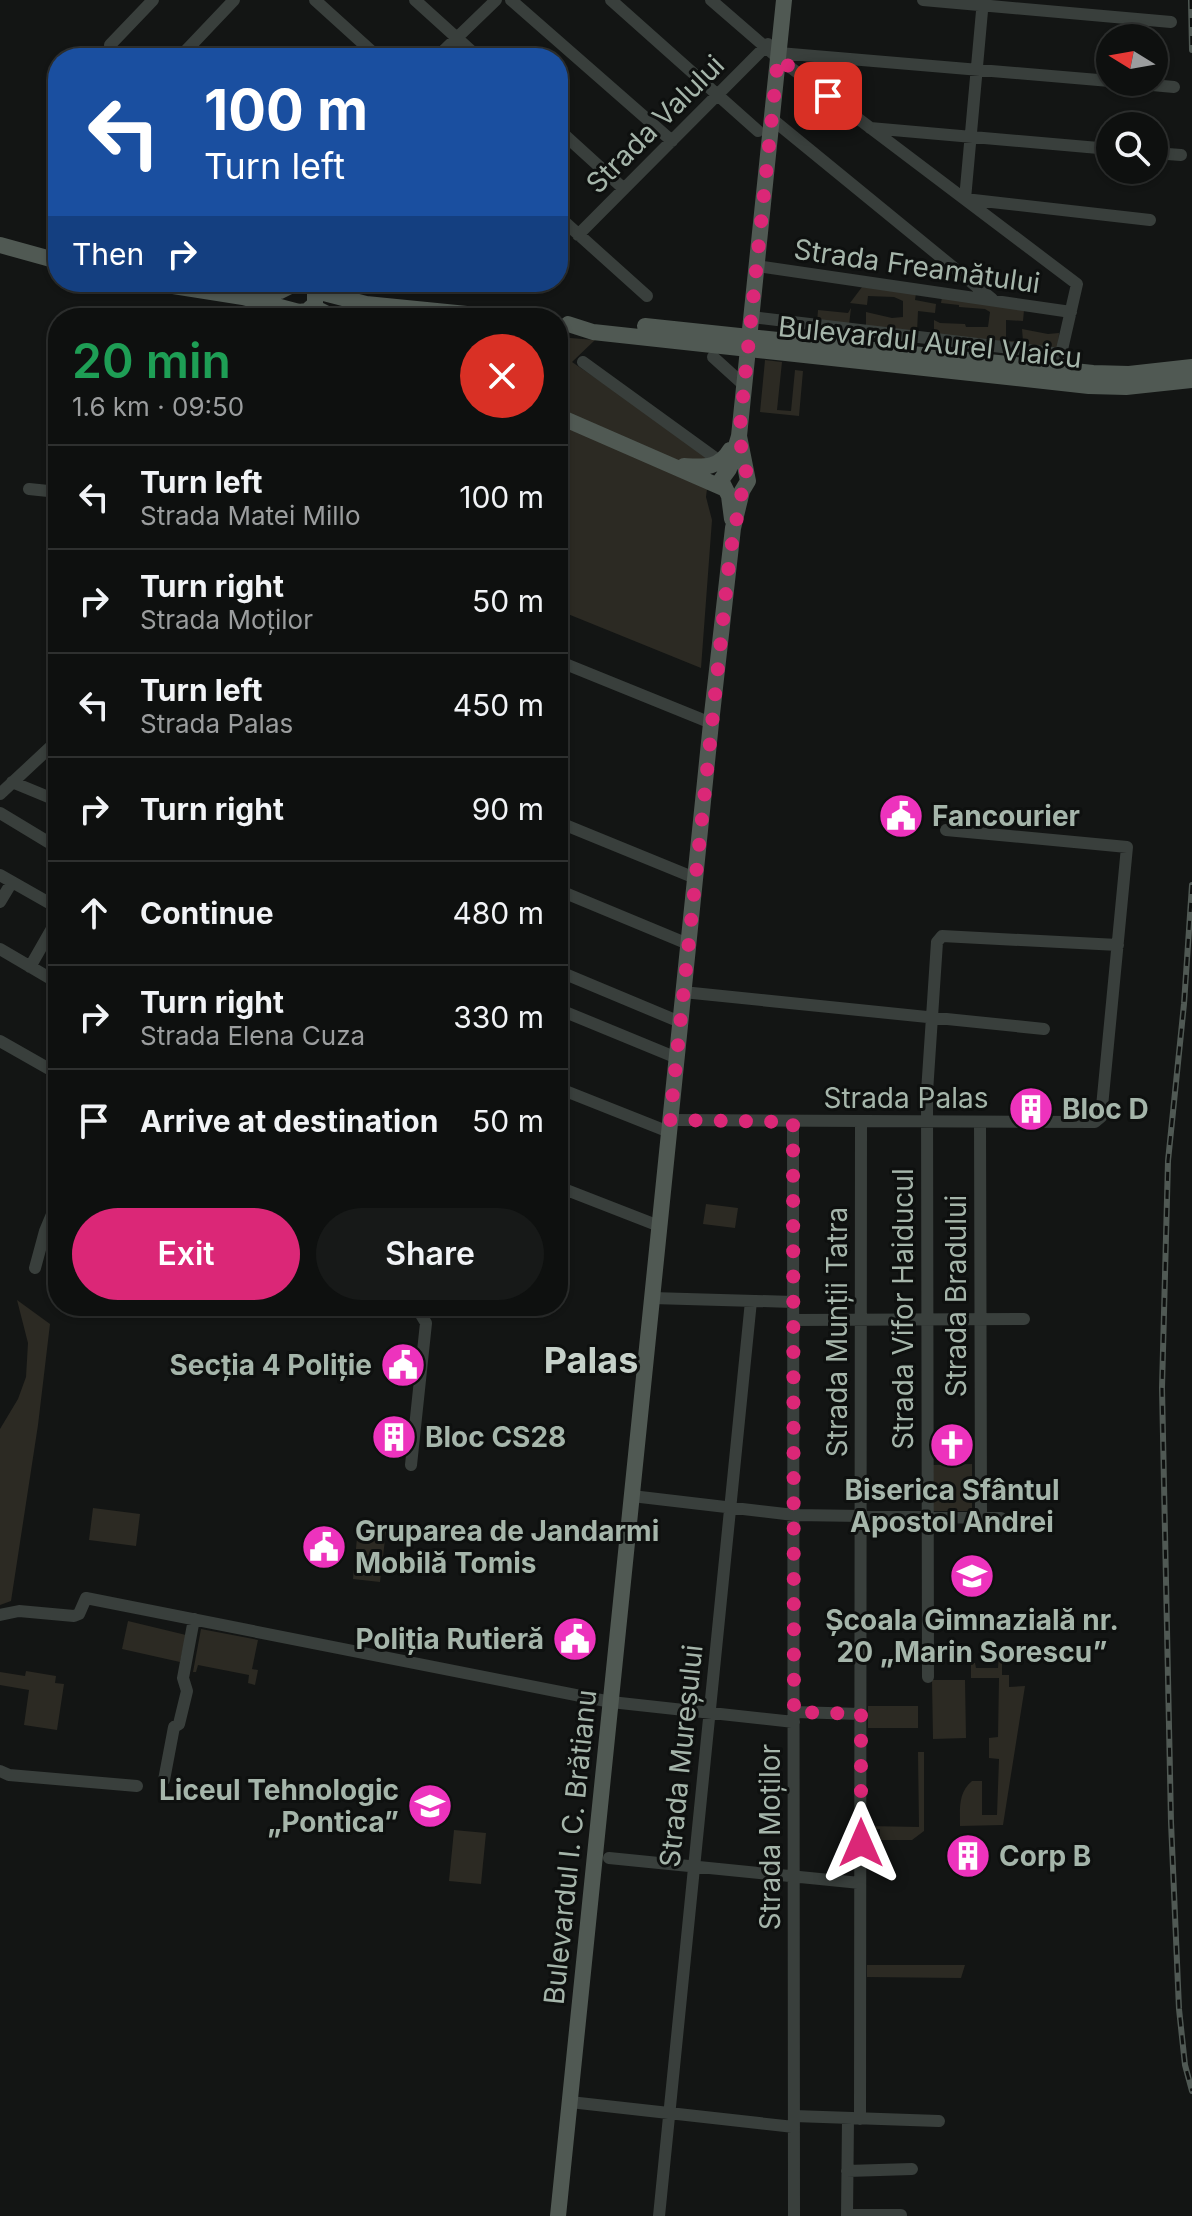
<!DOCTYPE html>
<meta charset="utf-8">
<style>
body{margin:0;font-family:Inter,sans-serif;background:#171918;color:#f1f3f6;height:100vh;display:flex;flex-direction:column;font-size:30px;white-space:nowrap}
*{box-sizing:border-box;margin:0}
p{font-size:26px;color:#9b9d9e}
.icon{flex:none;width:44px;height:44px;fill:none;stroke:currentColor;stroke-width:2;stroke-linecap:round;stroke-linejoin:round}
.map{position:relative;flex:1;overflow:hidden}
.side{position:absolute;left:48px;top:308px;width:520px;height:1008px;display:flex;flex-direction:column;background:#0e100f;border-radius:32px;box-shadow:0 2px 6px #0004,0 0 0 2px #2e302f}
.side>*{flex:none}
.hud{position:absolute;left:48px;top:48px;width:520px;height:244px;border-radius:32px;box-shadow:0 2px 6px #0004,0 0 0 2px #2e302f;background:#1a4fa0;color:#fff;overflow:hidden}
.needle{width:52px;rotate:281deg}
.tools{position:absolute;left:1096px;top:24px;display:grid;gap:16px}
.tools a{display:grid;place-items:center;width:72px;height:72px;border-radius:50%;background:#0e100f;box-shadow:0 2px 6px #0004,0 0 0 2px #2e302f;font-size:40px}
.pin{position:absolute;display:grid;place-items:center;width:68px;height:68px;color:#fff;margin:-34px;border-radius:16px;box-shadow:0 4px 12px #0006}
.me{position:absolute;width:88px;margin:-44px;rotate:0deg;stroke-linejoin:round;filter:drop-shadow(0 0 6px #0008)}
.turn{display:flex;align-items:center;gap:28px;height:168px;padding:0 24px;font-size:36px}
.turn .icon{width:104px;height:104px;stroke-width:2.5}
.turn b{display:block;font-size:56px;line-height:68px}
.then{display:flex;align-items:center;height:76px;padding:0 24px;background:#0003;gap:16px;font-size:30px}
.round{display:grid;place-items:center;flex:none;width:84px;height:84px;border-radius:42px;background:#171918}
.overview{display:flex;align-items:center;justify-content:space-between;height:136px;padding:0 24px}
h1{font-size:48px;font-weight:600;line-height:60px;color:#1e9e55}
.action{display:flex;gap:16px;margin-top:auto;padding:16px 24px}
.action a{flex:1;height:92px;border-radius:48px;background:#db2777;color:#fff;font-size:32px;font-weight:600;line-height:92px;text-align:center}
.action a+a{background:#171918;color:#f1f3f6}
ul{padding:0;list-style:none}
li{display:flex;align-items:center;gap:24px;height:104px;padding:0 24px;border-top:2px solid #2e302f}
li div{flex:1}
li b{display:block;font-size:30px}
li em{font-style:normal}
.map>svg:first-child{display:block}
</style>
<div class="map">
<svg width="1192" height="2216" viewBox="0 0 1192 2216">
<rect width="100%" height="100%" fill="#131514"/>
<path fill="#2c2a23" d="M 862,287 L 916,293 L 915,300 L 936,304 L 935,313 L 918,311 L 917,332 L 934,333 L 934,320 L 940,323 L 965,324 L 966,327 L 988,327 L 990,312 L 985,309 L 959,307 L 959,305 L 941,303 L 942,297 L 1024,310 L 1023,321 L 1006,320 L 1006,341 L 1023,341 L 1022,329 L 1048,334 L 1059,333 L 1058,349 L 817,323 L 818,310 L 848,313 L 851,308 L 849,325 L 866,325 L 866,312 L 892,318 L 903,317 L 903,301 L 894,297 L 868,296 L 867,305 L 850,303 Z
M 558,337 L 595,340 L 572,362 L 717,460 L 710,464 L 706,497 L 712,520 L 701,668 L 558,610 Z
M 765,360 L 782,362 L 777,410 L 791,411 L 795,370 L 803,371 L 799,416 L 760,412 Z
M 706,1204 L 738,1208 L 735,1228 L 703,1224 Z
M 17,1300 L 50,1324 L 38,1425 L 11,1601 L 0,1605 L 0,1429 L 18,1399 L 26,1377 L 28,1343 Z
M 972,1464 L 972,1511 L 932,1511 L 932,1465 Z
M 93,1508 L 140,1514 L 136,1546 L 89,1540 Z
M 358,1528 L 386,1531 L 380,1582 L 353,1579 Z
M 128,1621 L 186,1635 L 180,1662 L 122,1649 Z
M 201,1629 L 258,1640 L 252,1669 L 258,1670 L 255,1685 L 248,1683 L 249,1675 L 198,1665 L 196,1672 L 193,1672 Z
M 999,1655 L 1002,1655 L 1002,1675 L 1009,1675 L 1009,1687 L 1025,1686 L 1003,1825 L 960,1826 C 960,1808 958,1793 972,1781 L 982,1781 L 982,1815 L 997,1815 L 999,1759 L 989,1758 L 989,1738 L 998,1737 L 999,1678 L 971,1678 L 971,1663 L 975,1663 L 976,1668 L 998,1668 Z
M 26,1671 L 56,1676 L 55,1683 L 64,1684 L 57,1730 L 24,1725 L 29,1690 L 0,1685 L 0,1672 L 25,1676 Z
M 932,1680 L 965,1680 L 966,1738 L 933,1739 Z
M 868,1706 L 918,1706 L 918,1728 L 868,1728 Z
M 918,1752 L 924,1752 L 924,1831 L 912,1840 L 877,1840 L 877,1836 L 880,1836 L 880,1829 L 873,1829 L 872,1832 L 869,1832 L 867,1841 L 867,1826 L 919,1827 Z
M 454,1830 L 486,1833 L 481,1884 L 449,1881 Z
M 867,1965 L 965,1965 L 961,1978 L 867,1977 Z"/>
<g fill="none" stroke-linecap="round" stroke-linejoin="round">
<path stroke="#393f3c" stroke-width="12" d="M 315,0 L 379,58
M 415,0 L 479,58
M 511,0 L 672,141
M 611,0 L 758,131
M 711,0 L 778,58 L 1077,284 L 1061,354 L 752,317
M 923,0 L 1171,22
M 983,0 L 965,199 L 1150,220
M 110,45 L 153,0
M 779,53 L 1110,81
M 179,58 L 234,0
M 436,58 L 496,0
M 1119,82 L 1174,87
M 772,119 L 992,299
M 870,128 L 1110,149
M 558,129 L 624,189
M 1154,153 L 1181,155
M 558,216 L 647,296
M 578,235 L 768,44
M 757,266 L 1071,312
M 713,357 L 745,386
M 583,362 L 721,462
M 29,489 L 58,492
M 558,661 L 711,723
M 12,782 L 58,801
M 0,794 L 58,740
M 0,813 L 58,848
M 558,822 L 695,878
M 0,875 L 58,908
M 558,890 L 688,944
M 0,902 L 12,882
M 0,949 L 58,983
M 30,967 L 58,918
M 558,971 L 680,1022
M 683,992 L 1044,1029
M 558,1009 L 677,1058
M 0,1041 L 58,1074
M 558,1088 L 669,1132
M 670,1120 L 1095,1122 L 1101,1117 L 1127,847 L 946,830
M 793,1122 L 794,2216
M 980,1122 L 981,1518
M 558,1220 L 564,1189 L 659,1226
M 35,1268 L 45,1231 L 58,1200
M 652,1298 L 793,1302
M 403,1306 L 420,1313
M 793,1320 L 1024,1319
M 411,1465 L 426,1323 L 420,1313
M 632,1496 L 794,1515 L 1001,1518
M 0,1615 L 19,1611 L 74,1616 L 79,1614 L 86,1598 L 611,1702 L 794,1722
M 928,1677 L 927,1092 L 937,942 L 942,936 L 1118,945
M 794,1712 L 861,1714
M 0,1771 L 9,1775 L 137,1786
M 164,1780 L 174,1727 L 179,1724 L 187,1691 L 183,1678 L 194,1619
M 609,1858 L 860,1883
M 570,2102 L 794,2127
M 794,2116 L 939,2121
M 860,2119 L 861,1122
M 847,2171 L 912,2169
M 847,2215 L 901,2215
M 659,2216 L 751,1301
M 847,2216 L 848,2118"/>
<path stroke="#505953" stroke-width="16" d="M 0,245 L 58,261
M 148,282 L 243,297 L 299,312 L 307,311 L 315,304 L 315,289 L 305,282
M 316,291 L 366,304 L 507,318
M 256,296 L 280,291 L 298,282
M 313,307 L 335,318
M 558,416 L 723,488
M 684,466 C 703,467 719,469 730,450
M 732,519 L 729,496 L 721,480 L 729,469 L 739,436 L 784,0
M 558,2216 L 711,723 L 733,528 L 742,491 L 748,481 L 739,436"/>
<g stroke="#505954" stroke-width="6">
<path id="rail" d="M 1191,0 L 1192,50
M 1192,885 L 1184,1004 L 1168,1161 L 1162,1388 L 1171,1822 L 1179,2009 L 1185,2065 L 1192,2091"/>
</g>
<use href="#rail" stroke="#0e100f" stroke-width="3" stroke-dasharray="9" stroke-linecap="butt"/>
<path stroke="#505953" stroke-width="16" d="M 568,324 L 593,332 L 1089,386 L 1126,387 L 1192,380
M 645,326 L 1093,373 L 1129,374 L 1192,367"/>
</g>
<g fill="none" stroke-linecap="round" stroke-linejoin="round">
<path stroke="#db2777" stroke-width="14" stroke-dasharray="0 25.2" d="M 828,96 L 778,58 L 739,436 L 748,481 L 742,491 L 730,554 L 670,1120 L 793,1122 L 794,1712 L 861,1714 L 861,1843"/>
</g>
<defs>
<g id="civic-disc" transform="scale(2.3)"><circle r="9.5" fill="#ed33bd" stroke="#0e100f"/><path d="M-.6-6.5H3V-4.5H.6V-3L4-1V1h2V6H-6V1h2V-1L-.6-3ZM-1.2 2.5V6h2.4V2.5Z" fill="#fff"/></g>
<g id="building-disc" transform="scale(2.3)"><circle r="9.5" fill="#ed33bd" stroke="#0e100f"/><path d="M-4-6H4V6H1V3H-1V6H-4ZM-2.5-4.3h1.7v1.8h-1.7ZM.8-4.3h1.7v1.8H.8ZM-2.5-1h1.7V.8h-1.7ZM.8-1h1.7V.8H.8Z" fill="#fff"/></g>
<g id="church-disc" transform="scale(2.3)"><circle r="9.5" fill="#ed33bd" stroke="#0e100f"/><path d="M-1.2-6h2.4v3.5h3.3v2.4h-3.3V6h-2.4V-.1h-3.3v-2.4h3.3Z" fill="#fff"/></g>
<g id="school-disc" transform="scale(2.3)"><circle r="9.5" fill="#ed33bd" stroke="#0e100f"/><path d="M0-5L7-2L0 1L-7-2ZM-4 1L0 2.5L4 1V4Q0 6-4 4Z" fill="#fff"/></g>
</defs>
<g fill-rule="evenodd">
<use href="#civic-disc" x="901" y="816"/>
<use href="#building-disc" x="1031" y="1109"/>
<use href="#civic-disc" x="403" y="1365"/>
<use href="#building-disc" x="394" y="1437"/>
<use href="#church-disc" x="952" y="1445"/>
<use href="#civic-disc" x="324" y="1547"/>
<use href="#school-disc" x="972" y="1576"/>
<use href="#civic-disc" x="575" y="1639"/>
<use href="#school-disc" x="430" y="1806"/>
<use href="#building-disc" x="968" y="1856"/>
</g>
<g text-anchor="middle" stroke-width="6" stroke-linejoin="round" paint-order="stroke">
<g font-size="28" fill="#a5b5aa" stroke="#0e100f">
<text transform="translate(655 124) rotate(-45)" y="10">Strada Valului</text>
<text transform="translate(917 266) rotate(8)" y="10">Strada Freamătului</text>
<text transform="translate(930 342) rotate(6)" y="10">Bulevardul Aurel Vlaicu</text>
<text x="906" y="1108">Strada Palas</text>
<text transform="translate(956 1296) rotate(-90)" y="10">Strada Bradului</text>
<text transform="translate(903 1309) rotate(-90)" y="10">Strada Vifor Haiducul</text>
<text transform="translate(837 1332) rotate(-90)" y="10">Strada Munții Tatra</text>
<text transform="translate(681 1756) rotate(-84)" y="10">Strada Mureșului</text>
<text transform="translate(770 1837) rotate(-90)" y="10">Strada Moților</text>
<text transform="translate(570 1847) rotate(-84)" y="10">Bulevardul I. C. Brătianu</text>
</g>
<g font-size="28" font-weight="bold" fill="#a5b5aa" stroke="#0e100f" text-anchor="start">
<text x="932" y="826">Fancourier</text>
<text x="1062" y="1119">Bloc D</text>
<text x="372" y="1375" text-anchor="end">Secția 4 Poliție</text>
<text x="425" y="1447">Bloc CS28</text>
<text x="952" y="1500" text-anchor="middle">Biserica Sfântul<tspan x="952" dy="32">Apostol Andrei</tspan></text>
<text x="355" y="1541">Gruparea de Jandarmi<tspan x="355" dy="32">Mobilă Tomis</tspan></text>
<text x="972" y="1630" text-anchor="middle">Școala Gimnazială nr.<tspan x="972" dy="32">20 „Marin Sorescu”</tspan></text>
<text x="544" y="1649" text-anchor="end">Poliția Rutieră</text>
<text x="399" y="1800" text-anchor="end">Liceul Tehnologic<tspan x="399" dy="32">„Pontica”</tspan></text>
<text x="999" y="1866">Corp B</text>
</g>
<g font-size="36" font-weight="bold" fill="#c6d1ca" stroke="#0e100f">
<text x="591" y="1373">Palas</text>
</g>
</g>
</svg>
<div class="tools">
<a><svg class="needle" viewBox="-14 -14 28 28"><path d="M0-13l5 13h-10z" fill="#e53935"/><path d="M0 13l5-13h-10z" fill="#9b9d9e"/></svg></a>
<a><svg class="icon" aria-label="search" viewBox="0 0 24 24"><circle cx="10" cy="10" r="6"/><path d="M15 15l6 6"/></svg></a>
</div>
<div class="pin" style="left:828px;top:96px;background:#d93025"><svg class="icon" aria-label="arrive" viewBox="0 0 24 24"><path d="M6 21V4h12l-3 4 3 4H6"/></svg></div>
<svg class="me" style="left:861px;top:1843px" viewBox="-20 -20 40 40"><path d="M0-17L14 15 0 8-14 15z" fill="#db2777" stroke="#fff" stroke-width="4"/></svg>
<div class="hud">
<div class="turn"><svg class="icon" aria-label="left" viewBox="0 0 24 24"><path d="M17 20v-9H6M10 6l-5 5 5 5"/></svg><div><b>100 m</b>Turn left</div></div>
<div class="then">Then<svg class="icon" aria-label="right" viewBox="0 0 24 24"><path d="M7 20v-9h11M14 6l5 5-5 5"/></svg></div>
</div>
<section class="side">
<div class="overview"><div><h1>20 min</h1><p>1.6 km · 09:50</p></div><a class="round" style="background:#d93025;color:#fff"><svg class="icon" aria-label="close" viewBox="0 0 24 24"><path d="M6 6l12 12M18 6L6 18"/></svg></a></div>
<ul>
<li><svg class="icon" aria-label="left" viewBox="0 0 24 24"><path d="M17 20v-9H6M10 6l-5 5 5 5"/></svg><div><b>Turn left</b><p>Strada Matei Millo</p></div><em>100 m</em></li>
<li><svg class="icon" aria-label="right" viewBox="0 0 24 24"><path d="M7 20v-9h11M14 6l5 5-5 5"/></svg><div><b>Turn right</b><p>Strada Moților</p></div><em>50 m</em></li>
<li><svg class="icon" aria-label="left" viewBox="0 0 24 24"><path d="M17 20v-9H6M10 6l-5 5 5 5"/></svg><div><b>Turn left</b><p>Strada Palas</p></div><em>450 m</em></li>
<li><svg class="icon" aria-label="right" viewBox="0 0 24 24"><path d="M7 20v-9h11M14 6l5 5-5 5"/></svg><div><b>Turn right</b></div><em>90 m</em></li>
<li><svg class="icon" aria-label="ahead" viewBox="0 0 24 24"><path d="M12 20V5M6 11l6-6 6 6"/></svg><div><b>Continue</b></div><em>480 m</em></li>
<li><svg class="icon" aria-label="right" viewBox="0 0 24 24"><path d="M7 20v-9h11M14 6l5 5-5 5"/></svg><div><b>Turn right</b><p>Strada Elena Cuza</p></div><em>330 m</em></li>
<li><svg class="icon" aria-label="arrive" viewBox="0 0 24 24"><path d="M6 21V4h12l-3 4 3 4H6"/></svg><div><b>Arrive at destination</b></div><em>50 m</em></li>
</ul>
<div class="action"><a>Exit</a><a>Share</a></div>
</section>
</div>
